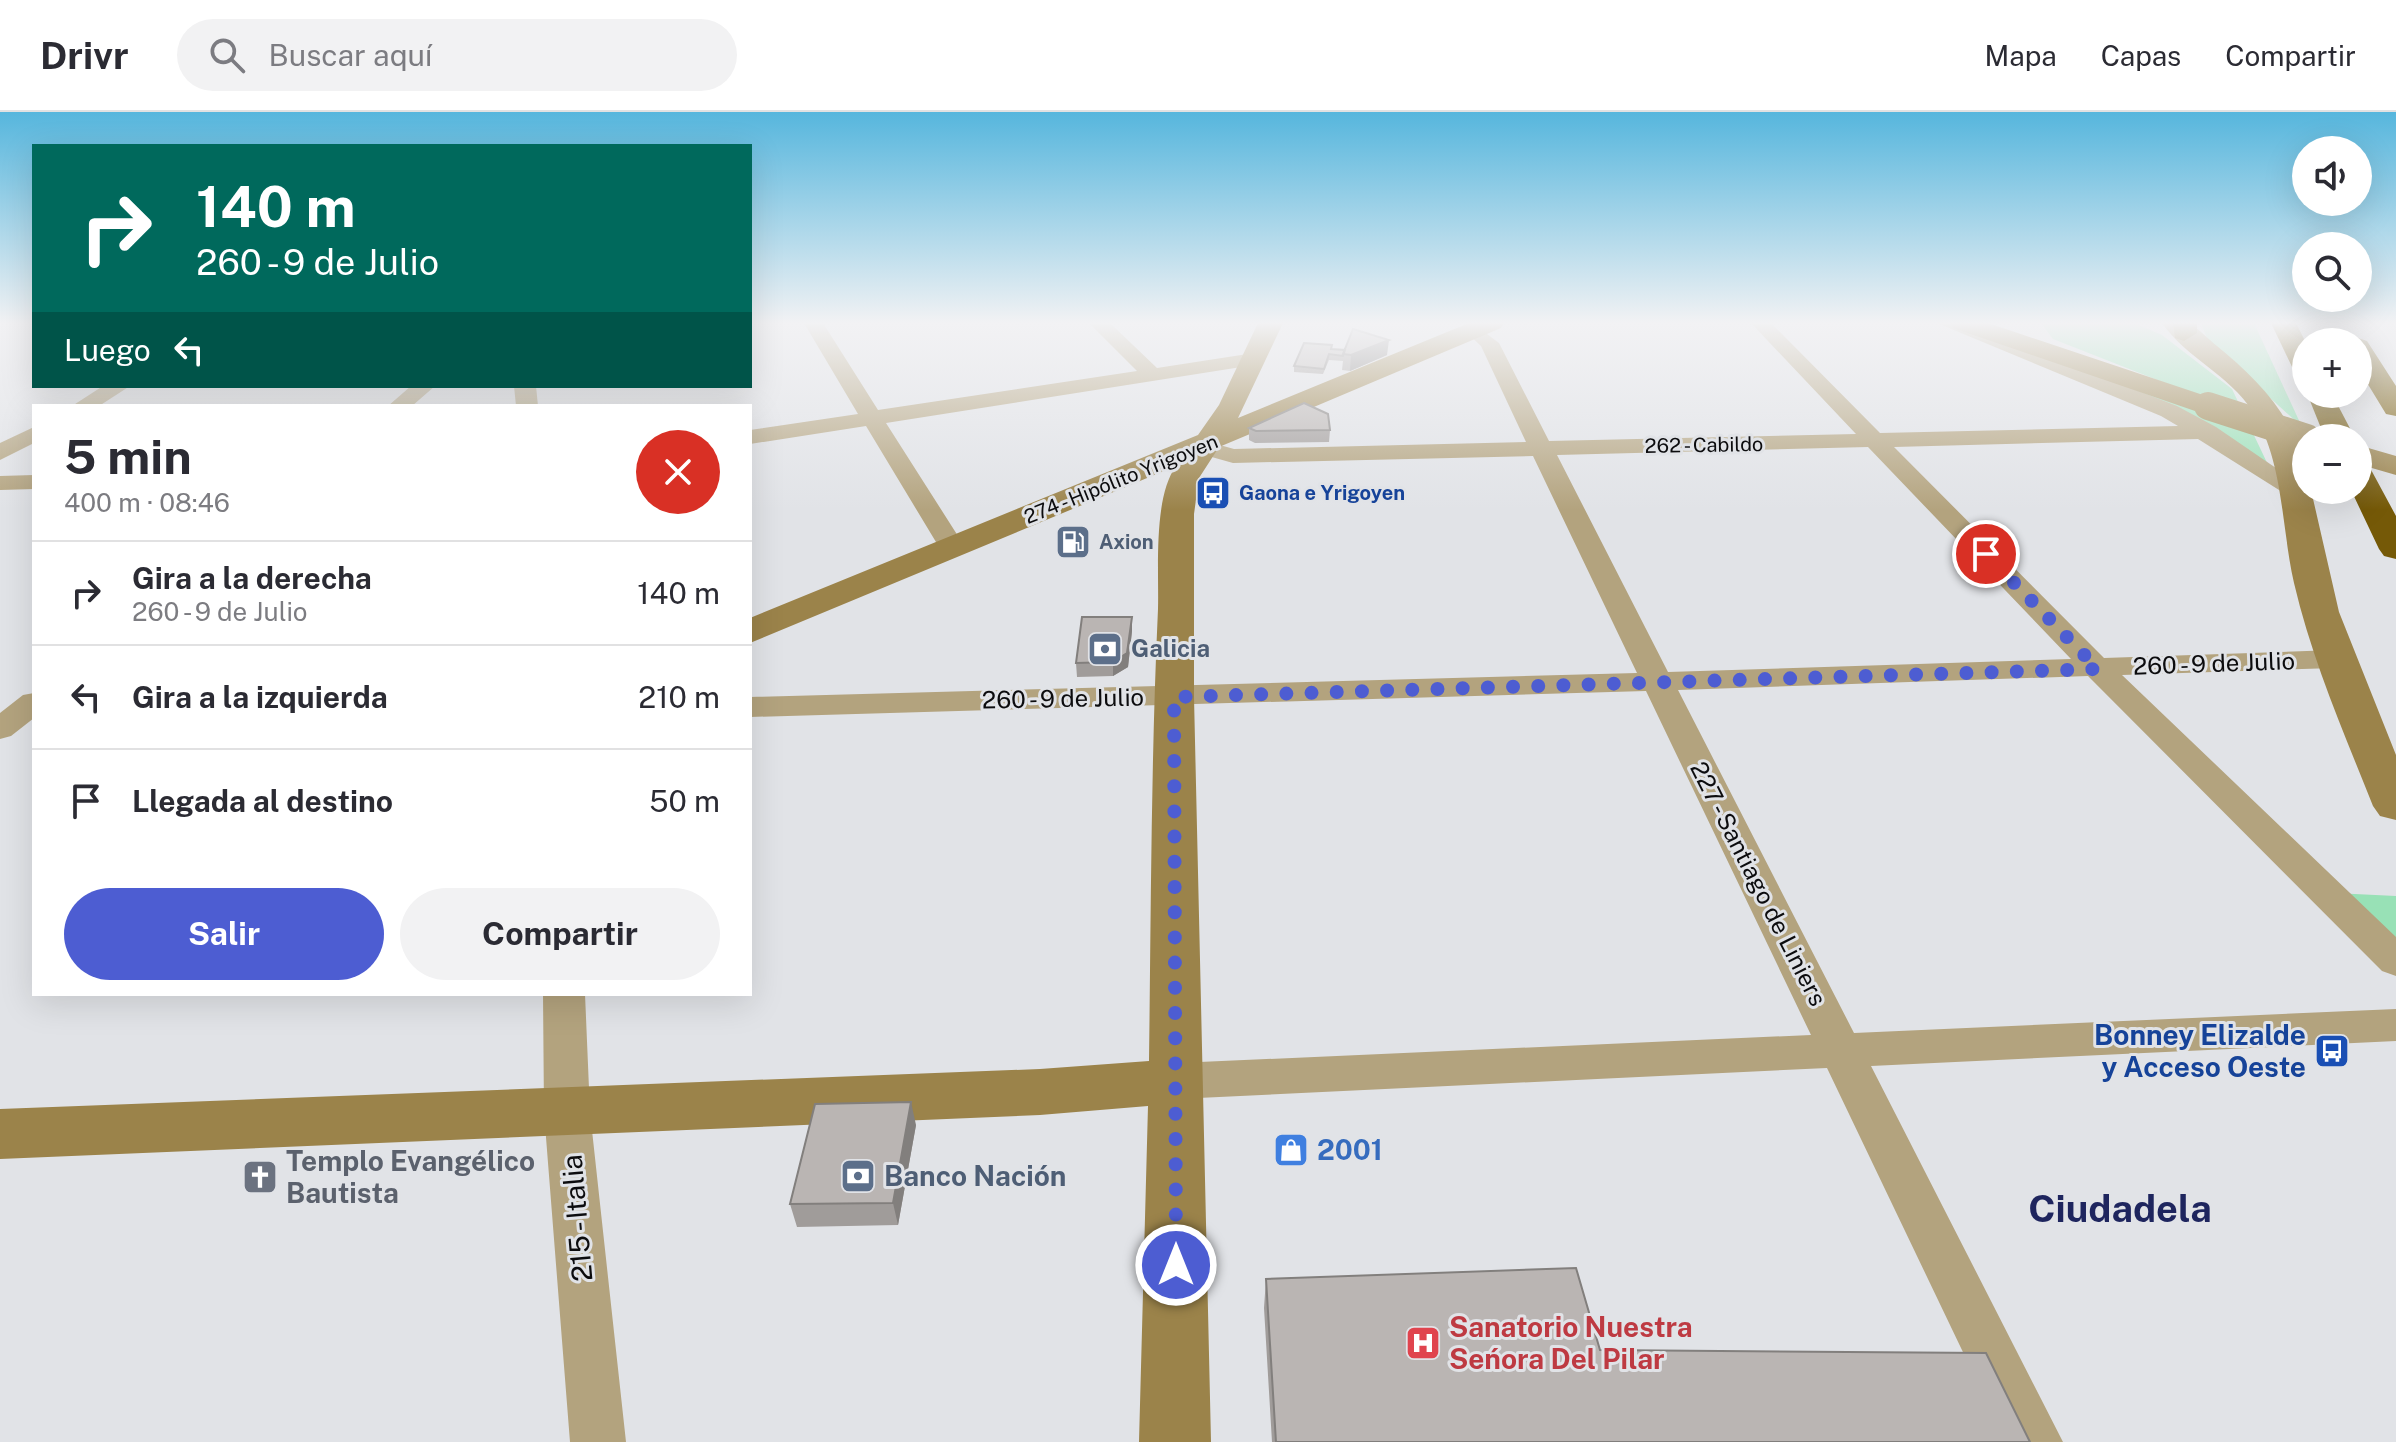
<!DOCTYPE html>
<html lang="es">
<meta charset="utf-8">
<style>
body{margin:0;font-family:"Public Sans",sans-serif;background:#f2f2f3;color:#2b2b33;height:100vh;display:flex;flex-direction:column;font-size:30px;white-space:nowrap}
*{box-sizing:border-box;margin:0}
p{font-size:26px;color:#7c7c81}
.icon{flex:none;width:44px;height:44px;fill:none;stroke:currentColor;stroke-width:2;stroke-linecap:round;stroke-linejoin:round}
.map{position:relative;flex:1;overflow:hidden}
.sheet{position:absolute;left:32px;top:292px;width:720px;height:592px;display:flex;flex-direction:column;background:#fff;border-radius:0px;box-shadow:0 8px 32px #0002}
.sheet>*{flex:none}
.guide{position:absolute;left:32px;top:32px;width:720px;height:244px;border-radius:0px;box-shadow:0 8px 32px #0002;background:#00695c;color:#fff;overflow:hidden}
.fabs{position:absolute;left:2292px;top:24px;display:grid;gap:16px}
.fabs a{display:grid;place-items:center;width:80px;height:80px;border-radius:50%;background:#fff;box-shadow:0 8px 32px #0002;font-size:40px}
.pin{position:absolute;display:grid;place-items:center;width:68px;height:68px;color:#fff;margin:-34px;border:4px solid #fff;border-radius:50%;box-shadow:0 2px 8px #0007}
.me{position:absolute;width:88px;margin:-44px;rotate:0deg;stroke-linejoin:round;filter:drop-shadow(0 0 6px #0008)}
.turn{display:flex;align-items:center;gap:28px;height:168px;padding:0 32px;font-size:36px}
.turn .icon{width:104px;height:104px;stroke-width:2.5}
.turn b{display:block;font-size:56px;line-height:68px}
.then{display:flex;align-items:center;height:76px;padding:0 32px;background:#0003;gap:16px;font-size:30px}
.round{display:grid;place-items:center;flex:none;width:84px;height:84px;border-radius:42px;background:#f2f2f3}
.head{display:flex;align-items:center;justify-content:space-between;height:136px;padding:0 32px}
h1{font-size:48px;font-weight:700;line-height:60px}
.cta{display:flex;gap:16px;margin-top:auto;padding:16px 32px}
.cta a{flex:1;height:92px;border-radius:48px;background:#4d5dd2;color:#fff;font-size:32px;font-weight:700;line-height:92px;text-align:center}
.cta a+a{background:#f2f2f3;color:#2b2b33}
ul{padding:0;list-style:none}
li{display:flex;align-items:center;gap:24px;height:104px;padding:0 32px;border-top:2px solid #e1e1e2}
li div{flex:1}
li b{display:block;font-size:30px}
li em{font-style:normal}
header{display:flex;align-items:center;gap:48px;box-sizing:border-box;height:112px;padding:0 40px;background:#fff;border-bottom:2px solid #e1e1e2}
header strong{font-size:38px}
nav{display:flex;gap:44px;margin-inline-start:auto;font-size:28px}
.search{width:560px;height:72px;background:#f2f2f3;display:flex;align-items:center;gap:20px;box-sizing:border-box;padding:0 28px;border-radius:44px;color:#7c7c81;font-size:30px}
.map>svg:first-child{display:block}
</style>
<header>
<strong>Drivr</strong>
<div class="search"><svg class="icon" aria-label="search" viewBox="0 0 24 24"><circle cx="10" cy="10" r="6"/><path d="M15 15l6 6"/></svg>Buscar aquí</div>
<nav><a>Mapa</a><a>Capas</a><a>Compartir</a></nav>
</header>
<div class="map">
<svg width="2396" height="1330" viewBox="0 0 2396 1330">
<rect width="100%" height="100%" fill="#e1e3e7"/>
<path fill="#98e1b6" d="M 2134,211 L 2162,223 L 2232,277 L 2270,357 L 2220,322 L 1997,226 L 2193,282 L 2053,227 L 2042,212 Z
M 2201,211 L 2254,211 L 2302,315 L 2208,229 Z
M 2334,781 L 2396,784 L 2396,838 Z"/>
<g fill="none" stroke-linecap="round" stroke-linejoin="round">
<path fill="#b3a37e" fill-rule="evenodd" d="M 804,211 L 823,211 L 878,298 L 1137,259 L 1089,211 L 1110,211 L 1157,256 L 1254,241 L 1264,247 L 1254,253 L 886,311 L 965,435 L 961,441 L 943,441 L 939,435 L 866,314 L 750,332 L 750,318 L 858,302 Z
M 1751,211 L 1771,211 L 1880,321 L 2178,314 L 2161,304 L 1937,211 L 1964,211 L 2177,294 L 2216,315 L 2308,378 L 2296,385 L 2287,383 L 2198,327 L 1894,335 L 2104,546 L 2335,538 L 2346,541 L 2350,547 L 2346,553 L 2335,556 L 2122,563 L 2396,825 L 2396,864 L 2382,859 L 2088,564 L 1678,578 L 1854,921 L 2396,897 L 2396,929 L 1871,954 L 2063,1330 L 2006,1330 L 1827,956 L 1177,987 L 1161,981 L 1155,969 L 1161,957 L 1177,951 L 1811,923 L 1646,579 L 750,605 L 750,585 L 1637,561 L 1533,344 L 1233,351 L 1194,340 L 1190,335 L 1202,328 L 1234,337 L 1526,330 L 1481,234 L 1465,219 L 1475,213 L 1499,231 L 1549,329 L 1856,322 ZM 1868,335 L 2071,547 L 1668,560 L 1557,343 Z
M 103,274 L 130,274 L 99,294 L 72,294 Z
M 411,274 L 435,274 L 412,294 L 388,294 Z
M 514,274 L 536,274 L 538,294 L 516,294 Z
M 34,315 L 34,331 L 0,348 L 0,331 Z
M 34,363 L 34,377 L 0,378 L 0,364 Z
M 34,581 L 34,606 L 11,624 L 0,627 L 0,601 L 23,583 Z
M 543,882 L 585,882 L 590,1000 L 626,1330 L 570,1330 L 544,1000 Z"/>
<path fill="#9b834a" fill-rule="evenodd" d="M 1258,211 L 1283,211 L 1238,306 L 1469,211 L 1504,211 L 1501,216 L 1219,335 L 1199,366 L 1194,402 L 1194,585 L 1211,1330 L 1139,1330 L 1148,994 L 1040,1003 L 0,1047 L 0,997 L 1040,957 L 1149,949 C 1151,798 1151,647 1158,497 C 1159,457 1153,386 1176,354 L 750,531 L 750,506 L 1198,323 L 1219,293 Z
M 1950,211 L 1988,211 L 2218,288 L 2222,294 L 2218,300 L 2198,300 L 1953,216 Z
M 2162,211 C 2170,211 2180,210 2187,211 C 2197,214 2209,228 2217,234 C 2262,271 2306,316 2306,378 L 2311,378 L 2339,500 L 2396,643 L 2396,708 L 2380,704 L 2373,694 C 2344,621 2312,548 2294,471 C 2281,414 2284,351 2253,300 C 2230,263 2186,246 2162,211 Z
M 2358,333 L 2396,344 L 2396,363 L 2358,352 Z"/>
<path fill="#755907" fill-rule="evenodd" d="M 2173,211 L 2197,211 L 2197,221 L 2184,229 L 2175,226 Z
M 2271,211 L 2296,211 L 2306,231 L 2306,265 L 2297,263 L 2293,257 Z
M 2358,226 L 2367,229 L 2396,274 L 2396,304 L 2386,302 L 2358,256 L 2358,230 L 2348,230 Z
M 2306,279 L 2332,282 L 2355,326 L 2325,326 Z
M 2358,352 L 2369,354 L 2396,404 L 2396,447 L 2384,444 L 2379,437 L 2351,378 L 2358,378 Z"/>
<path stroke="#9b834a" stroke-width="28" d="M 2208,294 L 2307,326"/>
</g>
<path fill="#a09c9a" d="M 1332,233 L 1332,237 L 1387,243 L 1350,259 L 1342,258 L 1343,249 L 1329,248 L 1323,262 L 1294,260 L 1294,254 Z
M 1249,316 L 1330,318 L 1329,330 L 1255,331 L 1249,328 Z
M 1132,505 L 1132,519 L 1128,555 L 1113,564 L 1077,565 L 1076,551 Z
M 916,1013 L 898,1113 L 797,1115 L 790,1092 Z
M 1266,1167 L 1600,1238 L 2030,1330 L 1272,1330 L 1264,1196 Z"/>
<path fill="#827f7d" d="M 1389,228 L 1387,243 L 1350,259 L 1351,243 Z
M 1132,505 L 1132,519 L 1128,555 L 1113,564 L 1113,550 Z
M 911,990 L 916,1013 L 898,1113 L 893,1091 Z"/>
<path fill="#bab5b3" stroke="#827f7d" stroke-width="2" d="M 1353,217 L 1389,228 L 1351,243 L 1343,242 Z
M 1304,231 L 1332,233 L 1331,237 L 1345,238 L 1343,244 L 1329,242 L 1324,257 L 1294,254 Z
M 1304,291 L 1328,302 L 1330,318 L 1256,319 L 1249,316 Z
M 1082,505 L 1132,505 L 1127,541 L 1113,550 L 1076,551 Z
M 911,990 L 893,1091 L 790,1092 L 815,992 Z
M 1576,1156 L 1600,1238 L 1986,1241 L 2030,1330 L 1276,1330 L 1266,1167 Z"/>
<linearGradient id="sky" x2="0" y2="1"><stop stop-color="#56b6dd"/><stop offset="0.53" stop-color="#f2f2f4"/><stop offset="1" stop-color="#f2f2f4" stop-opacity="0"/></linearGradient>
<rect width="2396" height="398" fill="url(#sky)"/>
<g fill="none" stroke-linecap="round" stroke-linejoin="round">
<path stroke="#4d5dd2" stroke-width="14" stroke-dasharray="0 25.2" d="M 1176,1153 L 1174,585 L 2098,557 L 1986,442"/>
</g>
<defs>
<g id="bus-square" transform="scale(1.8)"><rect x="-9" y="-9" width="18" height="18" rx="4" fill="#1a4fb4" stroke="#e1e3e7"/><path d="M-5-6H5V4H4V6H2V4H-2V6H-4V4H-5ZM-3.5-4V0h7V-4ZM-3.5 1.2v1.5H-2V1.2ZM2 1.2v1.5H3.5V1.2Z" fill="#fff"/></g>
<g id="fuel-square" transform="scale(1.8)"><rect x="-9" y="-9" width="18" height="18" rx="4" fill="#5c6f8a" stroke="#e1e3e7"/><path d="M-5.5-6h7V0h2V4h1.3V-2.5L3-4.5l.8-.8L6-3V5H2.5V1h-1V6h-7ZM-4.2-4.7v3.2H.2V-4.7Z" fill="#fff"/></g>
<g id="bank-square" transform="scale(1.8)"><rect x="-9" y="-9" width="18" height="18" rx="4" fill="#5c6f8a" stroke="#e1e3e7"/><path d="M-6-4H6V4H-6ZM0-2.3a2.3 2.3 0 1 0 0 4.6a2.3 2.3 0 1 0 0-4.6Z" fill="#fff"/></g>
<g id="shop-square" transform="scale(1.8)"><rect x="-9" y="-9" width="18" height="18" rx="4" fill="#3f7fe0" stroke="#e1e3e7"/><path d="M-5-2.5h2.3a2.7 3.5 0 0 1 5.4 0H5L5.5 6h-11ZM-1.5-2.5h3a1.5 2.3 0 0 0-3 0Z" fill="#fff"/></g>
<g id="church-square" transform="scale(1.8)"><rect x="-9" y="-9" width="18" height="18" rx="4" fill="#6b7280" stroke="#e1e3e7"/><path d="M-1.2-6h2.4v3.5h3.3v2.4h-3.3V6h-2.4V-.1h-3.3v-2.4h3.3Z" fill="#fff"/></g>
<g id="hospital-square" transform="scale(1.8)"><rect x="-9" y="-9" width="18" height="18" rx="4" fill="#e0444e" stroke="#e1e3e7"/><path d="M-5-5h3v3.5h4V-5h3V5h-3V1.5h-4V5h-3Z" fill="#fff"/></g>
</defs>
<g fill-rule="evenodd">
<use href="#bus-square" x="1213" y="381"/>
<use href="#fuel-square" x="1073" y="430"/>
<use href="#bank-square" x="1105" y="537"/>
<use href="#bus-square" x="2332" y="939"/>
<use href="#shop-square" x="1291" y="1038"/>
<use href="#bank-square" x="858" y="1064"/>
<use href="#church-square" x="260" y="1065"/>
<use href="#hospital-square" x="1423" y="1231"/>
</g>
<g text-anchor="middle" stroke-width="6" stroke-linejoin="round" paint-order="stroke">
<g font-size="20" fill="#0c0c0e" stroke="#e1e3e7">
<text transform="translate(1704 333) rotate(-1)" y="7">262 - Cabildo</text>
<text transform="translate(1121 367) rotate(-22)" y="7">274 - Hipólito Yrigoyen</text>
</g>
<g font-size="20" font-weight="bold" fill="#164399" stroke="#e1e3e7" text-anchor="start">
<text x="1239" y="388">Gaona e Yrigoyen</text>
</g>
<g font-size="20" font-weight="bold" fill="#4e5e75" stroke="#e1e3e7" text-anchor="start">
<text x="1099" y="437">Axion</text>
</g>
<g font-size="24" font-weight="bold" fill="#4e5e75" stroke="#e1e3e7" text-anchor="start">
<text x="1131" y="545">Galicia</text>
</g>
<g font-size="24" fill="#0c0c0e" stroke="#e1e3e7">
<text transform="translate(2214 552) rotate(-2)" y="8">260 - 9 de Julio</text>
<text transform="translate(1063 587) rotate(-1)" y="8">260 - 9 de Julio</text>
<text transform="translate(1758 772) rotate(63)" y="8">227 - Santiago de Liniers</text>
</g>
<g font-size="28" font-weight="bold" fill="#164399" stroke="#e1e3e7" text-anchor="end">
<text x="2306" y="933">Bonney Elizalde<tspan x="2306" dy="32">y Acceso Oeste</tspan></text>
</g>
<g font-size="28" font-weight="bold" fill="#366cbe" stroke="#e1e3e7" text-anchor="start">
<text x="1317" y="1048">2001</text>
</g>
<g font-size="28" font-weight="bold" fill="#5b616d" stroke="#e1e3e7" text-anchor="start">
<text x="286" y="1059">Templo Evangélico<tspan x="286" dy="32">Bautista</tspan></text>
</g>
<g font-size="28" font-weight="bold" fill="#4e5e75" stroke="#e1e3e7" text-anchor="start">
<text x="884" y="1074">Banco Nación</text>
</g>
<g font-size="28" fill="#0c0c0e" stroke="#e1e3e7">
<text transform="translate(577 1106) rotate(-95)" y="10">215 - Italia</text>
</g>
<g font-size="28" font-weight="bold" fill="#be3a42" stroke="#e1e3e7" text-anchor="start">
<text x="1449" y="1225">Sanatorio Nuestra<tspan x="1449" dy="32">Seńora Del Pilar</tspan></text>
</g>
<g font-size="38" font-weight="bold" fill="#1e255e" stroke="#e1e3e7">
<text x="2120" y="1110">Ciudadela</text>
</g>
</g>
</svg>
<div class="fabs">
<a><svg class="icon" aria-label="sound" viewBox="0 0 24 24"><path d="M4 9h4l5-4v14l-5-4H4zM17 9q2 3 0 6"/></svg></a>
<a><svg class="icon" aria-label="search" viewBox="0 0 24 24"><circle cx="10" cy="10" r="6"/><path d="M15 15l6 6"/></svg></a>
<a>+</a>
<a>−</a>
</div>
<div class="pin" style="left:1986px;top:442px;background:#d93025"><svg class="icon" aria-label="arrive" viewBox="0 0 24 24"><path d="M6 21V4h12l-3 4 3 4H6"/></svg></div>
<svg class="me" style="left:1176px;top:1153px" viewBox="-20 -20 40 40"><circle r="17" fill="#4d5dd2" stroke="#fff" stroke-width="3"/><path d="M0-11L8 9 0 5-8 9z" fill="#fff"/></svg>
<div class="guide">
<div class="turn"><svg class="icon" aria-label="right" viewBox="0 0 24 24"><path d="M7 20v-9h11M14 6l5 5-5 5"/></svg><div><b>140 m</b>260 - 9 de Julio</div></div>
<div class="then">Luego<svg class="icon" aria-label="left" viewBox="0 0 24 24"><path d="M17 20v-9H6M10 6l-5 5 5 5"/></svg></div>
</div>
<section class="sheet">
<div class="head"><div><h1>5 min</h1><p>400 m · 08:46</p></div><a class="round" style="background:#d93025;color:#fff"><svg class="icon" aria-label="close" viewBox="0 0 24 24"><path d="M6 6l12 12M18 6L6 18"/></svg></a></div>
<ul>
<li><svg class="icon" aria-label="right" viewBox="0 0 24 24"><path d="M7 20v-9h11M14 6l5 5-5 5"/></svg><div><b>Gira a la derecha</b><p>260 - 9 de Julio</p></div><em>140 m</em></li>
<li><svg class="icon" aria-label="left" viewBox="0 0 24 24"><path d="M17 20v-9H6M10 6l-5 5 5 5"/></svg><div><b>Gira a la izquierda</b></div><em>210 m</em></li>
<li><svg class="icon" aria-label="arrive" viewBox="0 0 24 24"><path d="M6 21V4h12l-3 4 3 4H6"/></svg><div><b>Llegada al destino</b></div><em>50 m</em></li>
</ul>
<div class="cta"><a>Salir</a><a>Compartir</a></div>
</section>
</div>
